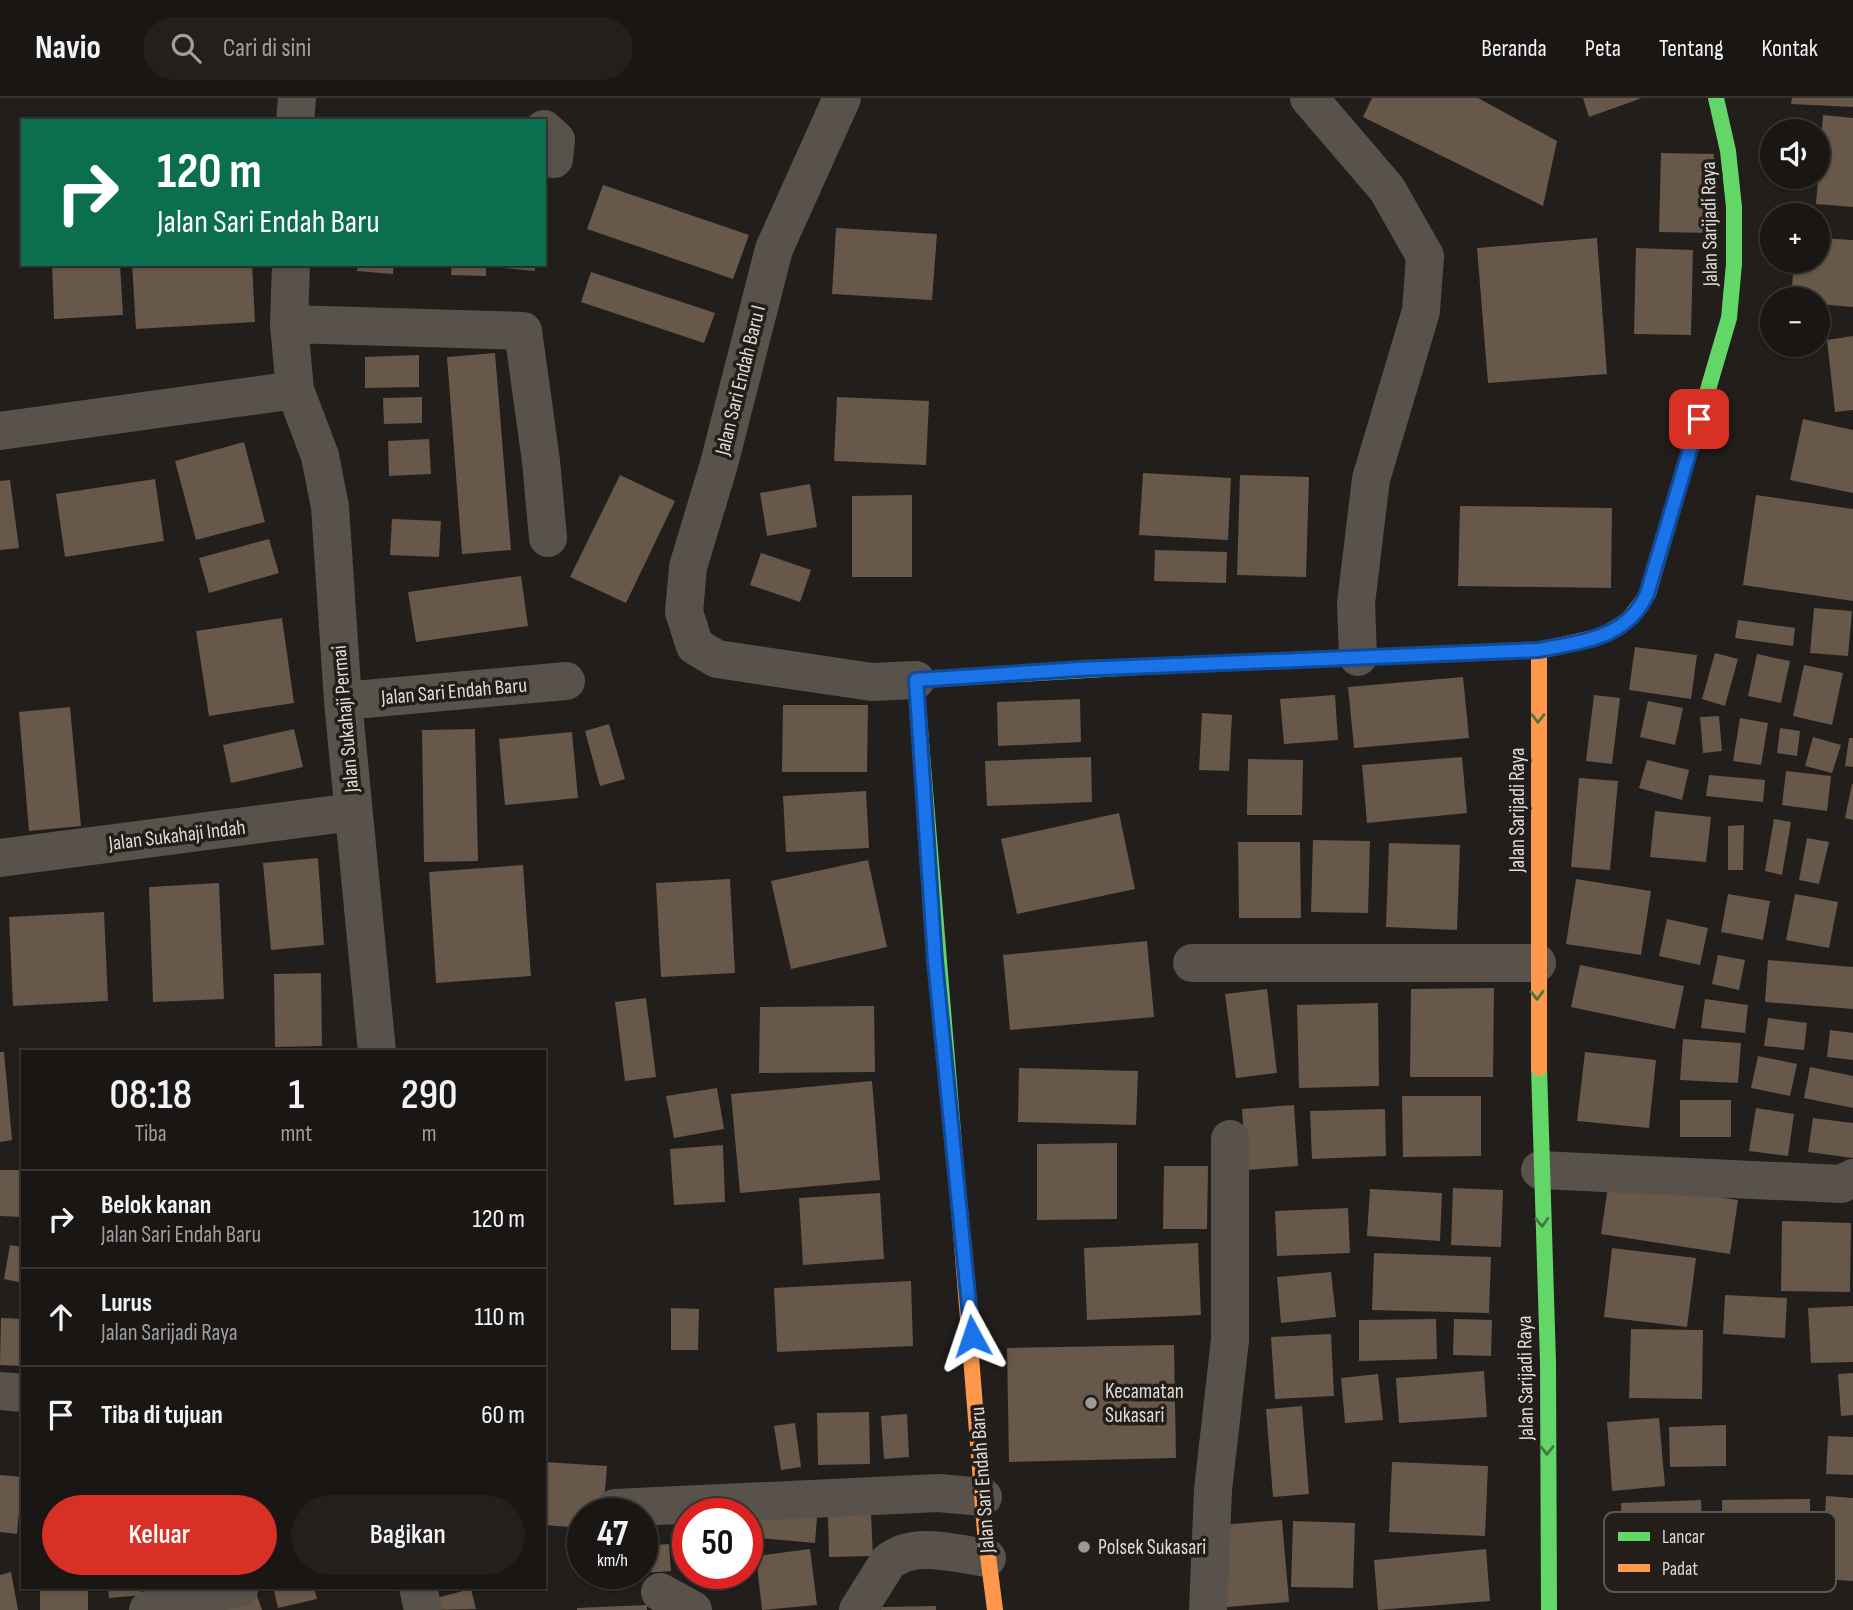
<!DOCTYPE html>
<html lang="id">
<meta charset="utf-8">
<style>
body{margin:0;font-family:"Sofia Sans Condensed",sans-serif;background:#221f1d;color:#f1f3f6;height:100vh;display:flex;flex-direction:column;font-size:26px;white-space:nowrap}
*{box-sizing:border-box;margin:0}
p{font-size:23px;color:#9f9fa0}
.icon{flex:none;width:38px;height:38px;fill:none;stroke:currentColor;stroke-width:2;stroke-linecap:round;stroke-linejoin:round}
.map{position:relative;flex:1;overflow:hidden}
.sheet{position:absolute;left:21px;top:952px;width:525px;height:539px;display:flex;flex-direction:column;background:#191614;border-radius:0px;box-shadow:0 2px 5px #0004,0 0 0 2px #373534}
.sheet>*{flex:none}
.top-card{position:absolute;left:21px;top:21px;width:525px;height:147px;border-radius:0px;box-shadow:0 2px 5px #0004,0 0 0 2px #373534;background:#0b6e4f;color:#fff;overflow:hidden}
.tools{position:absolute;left:1760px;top:21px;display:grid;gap:14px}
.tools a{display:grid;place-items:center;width:70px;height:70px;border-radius:50%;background:#191614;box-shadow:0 2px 5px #0004,0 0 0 2px #373534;font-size:35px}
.speed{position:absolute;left:567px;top:1400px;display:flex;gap:14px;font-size:35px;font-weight:700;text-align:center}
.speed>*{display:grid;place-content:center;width:91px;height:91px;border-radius:50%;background:#191614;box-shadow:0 2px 5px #0004,0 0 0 2px #373534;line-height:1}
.speed small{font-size:18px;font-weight:400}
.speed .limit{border:10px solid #d22;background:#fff;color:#111}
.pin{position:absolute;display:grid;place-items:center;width:60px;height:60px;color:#fff;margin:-30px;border-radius:14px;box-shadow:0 4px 10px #0006}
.me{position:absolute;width:77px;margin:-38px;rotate:355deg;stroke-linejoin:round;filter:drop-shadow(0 0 5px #0008)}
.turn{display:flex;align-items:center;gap:24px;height:147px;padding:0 21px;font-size:32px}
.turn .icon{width:91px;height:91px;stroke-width:2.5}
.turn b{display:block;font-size:49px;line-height:60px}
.eta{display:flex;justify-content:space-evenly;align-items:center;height:119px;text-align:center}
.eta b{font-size:42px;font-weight:600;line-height:49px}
.button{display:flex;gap:14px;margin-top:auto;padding:14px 21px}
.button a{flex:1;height:80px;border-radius:42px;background:#d93025;color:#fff;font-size:28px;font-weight:600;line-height:80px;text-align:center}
.button a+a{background:#221f1d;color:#f1f3f6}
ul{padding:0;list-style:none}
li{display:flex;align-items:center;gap:21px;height:98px;padding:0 21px;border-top:2px solid #373534}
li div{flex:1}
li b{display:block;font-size:26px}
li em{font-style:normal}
header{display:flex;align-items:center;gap:42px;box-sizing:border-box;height:98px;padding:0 35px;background:#191614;border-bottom:2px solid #373534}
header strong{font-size:33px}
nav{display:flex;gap:38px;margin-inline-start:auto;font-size:24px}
.search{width:490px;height:63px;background:#221f1d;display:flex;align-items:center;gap:18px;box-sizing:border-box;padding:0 24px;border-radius:38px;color:#9f9fa0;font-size:26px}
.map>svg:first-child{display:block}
</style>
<header>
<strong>Navio</strong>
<div class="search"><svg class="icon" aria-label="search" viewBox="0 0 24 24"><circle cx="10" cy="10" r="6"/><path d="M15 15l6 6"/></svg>Cari di sini</div>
<nav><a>Beranda</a><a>Peta</a><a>Tentang</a><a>Kontak</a></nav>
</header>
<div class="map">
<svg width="1853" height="1512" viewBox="0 0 1853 1512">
<rect width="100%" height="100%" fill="#211e1b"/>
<path fill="#675849" d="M 1372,0 L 1478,0 L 1557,43 L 1543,108 L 1363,19 Z
M 1583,0 L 1642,0 L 1589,19 Z
M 1792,0 L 1853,0 L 1853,9 L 1791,6 Z
M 1823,17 L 1853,20 L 1853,109 L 1816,106 Z
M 1661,55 L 1714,56 L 1712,135 L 1659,134 Z
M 603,87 L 749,137 L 733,181 L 587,131 Z
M 836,130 L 937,136 L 932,202 L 832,196 Z
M 1597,140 L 1607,276 L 1488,285 L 1477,150 Z
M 1818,140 L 1853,142 L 1853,209 L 1818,206 L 1818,201 L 1791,201 L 1794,163 L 1818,163 Z
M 1636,150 L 1693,152 L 1691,237 L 1634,236 Z
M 52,166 L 120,166 L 123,217 L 54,221 Z
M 132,166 L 252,166 L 255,224 L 136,231 Z
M 358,166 L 394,166 L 393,176 L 357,173 Z
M 452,166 L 486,166 L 486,178 L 451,177 Z
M 493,166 L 535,166 L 535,173 L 492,169 Z
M 591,174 L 715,215 L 704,245 L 581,204 Z
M 1853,238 L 1853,312 L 1835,314 L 1827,242 Z
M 495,255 L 511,452 L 462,456 L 447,259 Z
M 419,257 L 419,289 L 365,290 L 365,259 Z
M 422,299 L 422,325 L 384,326 L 383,300 Z
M 837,299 L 929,303 L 926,367 L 834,363 Z
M 1803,321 L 1853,332 L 1853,395 L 1790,382 Z
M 429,341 L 431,376 L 389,378 L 388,343 Z
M 244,344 L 265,424 L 196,442 L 175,363 Z
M 1143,375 L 1231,380 L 1228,442 L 1139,437 Z
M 620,377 L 675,403 L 626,505 L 570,479 Z
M 1240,377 L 1309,379 L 1306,479 L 1237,477 Z
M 155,381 L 164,443 L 65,459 L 56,396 Z
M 10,382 L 19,450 L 0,452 L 0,383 Z
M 810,386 L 817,429 L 767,438 L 760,395 Z
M 912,397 L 912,479 L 852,479 L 852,398 Z
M 1756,397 L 1853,411 L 1853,503 L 1743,487 Z
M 1460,408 L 1612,410 L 1611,490 L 1458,488 Z
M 392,421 L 441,423 L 439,459 L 390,457 Z
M 269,441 L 279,475 L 209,495 L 199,460 Z
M 1155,452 L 1227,454 L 1226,485 L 1154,483 Z
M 761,455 L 811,472 L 800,504 L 750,487 Z
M 521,478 L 528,528 L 416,544 L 408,494 Z
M 1814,510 L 1852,513 L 1848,558 L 1810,555 Z
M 282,520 L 294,605 L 209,618 L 196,533 Z
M 1738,522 L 1795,530 L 1793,548 L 1735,540 Z
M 1635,549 L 1697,557 L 1691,601 L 1629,592 Z
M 1715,555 L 1738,561 L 1725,608 L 1702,601 Z
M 1757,556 L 1790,563 L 1781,605 L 1748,598 Z
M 1804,567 L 1843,575 L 1832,627 L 1793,618 Z
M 1463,579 L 1469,640 L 1354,650 L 1348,589 Z
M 1335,597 L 1338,642 L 1284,646 L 1280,601 Z
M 1594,597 L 1620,600 L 1612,666 L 1586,663 Z
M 1080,601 L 1081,644 L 998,648 L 997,604 Z
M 1648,603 L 1683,610 L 1675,647 L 1640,639 Z
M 783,607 L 868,607 L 867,674 L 782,674 Z
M 70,609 L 81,728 L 29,733 L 19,614 Z
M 1202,615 L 1232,617 L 1229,673 L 1199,672 Z
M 1719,618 L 1722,653 L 1703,655 L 1700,619 Z
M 1740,620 L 1768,625 L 1761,667 L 1733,663 Z
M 609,626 L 625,681 L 600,688 L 585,633 Z
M 1780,630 L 1800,633 L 1797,658 L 1777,655 Z
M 294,631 L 303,669 L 231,685 L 223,647 Z
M 475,631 L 478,763 L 424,764 L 422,632 Z
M 572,634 L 578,700 L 505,707 L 499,641 Z
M 1813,639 L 1841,647 L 1832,675 L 1805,668 Z
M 1849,640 L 1853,640 L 1853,669 L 1845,668 Z
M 1091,659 L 1092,704 L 987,708 L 985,663 Z
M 1462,659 L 1467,715 L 1367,725 L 1362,667 Z
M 1248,661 L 1303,662 L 1302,717 L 1247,717 Z
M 1647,662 L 1689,672 L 1682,702 L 1639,690 Z
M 1786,673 L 1831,678 L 1827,713 L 1782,707 Z
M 1709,677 L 1765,682 L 1763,704 L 1706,698 Z
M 1579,680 L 1618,683 L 1610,772 L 1571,769 Z
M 1852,686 L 1853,686 L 1853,722 L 1845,720 Z
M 866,693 L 869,750 L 786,754 L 783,698 Z
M 1655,713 L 1711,719 L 1706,764 L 1650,759 Z
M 1119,715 L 1135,791 L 1017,816 L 1001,741 Z
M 1774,721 L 1791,724 L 1782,777 L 1765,773 Z
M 1744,727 L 1743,772 L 1728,772 L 1728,728 Z
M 1807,740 L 1829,744 L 1819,786 L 1799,782 Z
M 1313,742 L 1370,743 L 1368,815 L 1311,814 Z
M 1238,744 L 1300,744 L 1301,820 L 1239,820 Z
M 1389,745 L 1460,747 L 1457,832 L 1386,829 Z
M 318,760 L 324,847 L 271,852 L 263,765 Z
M 868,762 L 887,849 L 791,871 L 771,783 Z
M 523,767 L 531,878 L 436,885 L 429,774 Z
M 730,781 L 735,875 L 661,879 L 656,785 Z
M 1576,781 L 1651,793 L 1641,857 L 1566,846 Z
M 219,785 L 224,901 L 153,904 L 149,789 Z
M 1728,796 L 1770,803 L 1763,842 L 1721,834 Z
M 1795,796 L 1838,804 L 1829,850 L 1786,842 Z
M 104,814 L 108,903 L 13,908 L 9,819 Z
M 1667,821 L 1708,830 L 1700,867 L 1659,858 Z
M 1147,843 L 1154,919 L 1010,932 L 1003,857 Z
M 1718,857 L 1745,862 L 1739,892 L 1712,886 Z
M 1768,862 L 1853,869 L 1853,911 L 1765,904 Z
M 1580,867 L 1684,888 L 1675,931 L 1571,909 Z
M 321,875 L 322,948 L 275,949 L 274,876 Z
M 1494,890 L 1493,979 L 1410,979 L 1411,891 Z
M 1267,891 L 1277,975 L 1236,980 L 1225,896 Z
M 646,900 L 656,979 L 625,983 L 615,904 Z
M 1705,901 L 1748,907 L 1745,935 L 1701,930 Z
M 1378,905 L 1379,988 L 1299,990 L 1297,907 Z
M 874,908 L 875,974 L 759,975 L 760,909 Z
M 1768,920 L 1807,925 L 1804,952 L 1764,948 Z
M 1830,932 L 1853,935 L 1853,962 L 1827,959 Z
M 1683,941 L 1741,945 L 1738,985 L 1680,982 Z
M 0,954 L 4,954 L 12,1042 L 0,1044 Z
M 1585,954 L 1656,962 L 1649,1030 L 1577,1023 Z
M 1758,958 L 1797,966 L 1790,998 L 1751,990 Z
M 1810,969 L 1853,978 L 1853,1010 L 1804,1000 Z
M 1019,970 L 1138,973 L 1136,1027 L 1018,1024 Z
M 872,983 L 880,1082 L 740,1095 L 731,996 Z
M 717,990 L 724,1031 L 674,1040 L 666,998 Z
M 1402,998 L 1481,998 L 1481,1058 L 1403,1059 Z
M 1680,1002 L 1731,1002 L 1731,1039 L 1680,1039 Z
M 1294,1007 L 1298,1068 L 1246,1072 L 1242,1011 Z
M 1756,1010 L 1794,1016 L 1788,1058 L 1749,1053 Z
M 1385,1011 L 1386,1058 L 1312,1061 L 1310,1013 Z
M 1813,1020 L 1853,1025 L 1853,1060 L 1808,1054 Z
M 1117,1045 L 1117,1121 L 1037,1122 L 1037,1046 Z
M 723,1047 L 725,1104 L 674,1107 L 670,1051 Z
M 1164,1068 L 1208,1068 L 1207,1131 L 1163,1131 Z
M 0,1072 L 22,1072 L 22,1119 L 0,1118 Z
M 1609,1082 L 1738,1102 L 1730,1156 L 1601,1136 Z
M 1453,1090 L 1503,1092 L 1501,1149 L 1451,1147 Z
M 1370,1091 L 1442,1095 L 1440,1143 L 1367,1138 Z
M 880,1095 L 884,1161 L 803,1167 L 799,1100 Z
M 1348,1110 L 1350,1155 L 1277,1158 L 1275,1113 Z
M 1782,1123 L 1851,1125 L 1850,1194 L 1781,1193 Z
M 1198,1145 L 1201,1217 L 1087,1222 L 1084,1150 Z
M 10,1147 L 23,1149 L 23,1185 L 4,1181 Z
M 1612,1150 L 1696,1160 L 1687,1229 L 1604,1219 Z
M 1374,1155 L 1491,1159 L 1489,1215 L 1372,1212 Z
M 1331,1174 L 1336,1219 L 1281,1225 L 1277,1179 Z
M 911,1183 L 913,1248 L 777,1254 L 774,1190 Z
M 1725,1197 L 1787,1200 L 1785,1240 L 1723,1236 Z
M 1853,1208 L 1853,1264 L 1811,1265 L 1808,1210 Z
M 671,1210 L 699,1211 L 698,1252 L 671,1252 Z
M 1,1220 L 23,1221 L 23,1268 L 0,1267 Z
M 1436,1221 L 1437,1261 L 1359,1263 L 1359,1222 Z
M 1454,1221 L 1492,1222 L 1491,1258 L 1453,1257 Z
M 1631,1231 L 1703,1232 L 1702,1301 L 1629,1300 Z
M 1331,1236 L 1334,1298 L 1275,1301 L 1271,1239 Z
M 1174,1247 L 1176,1360 L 1009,1364 L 1007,1250 Z
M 1484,1273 L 1487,1319 L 1399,1325 L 1396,1280 Z
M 1853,1275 L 1853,1317 L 1841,1318 L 1838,1276 Z
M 1378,1276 L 1383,1322 L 1345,1325 L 1341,1280 Z
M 1302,1308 L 1309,1396 L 1273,1399 L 1266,1311 Z
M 869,1314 L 870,1366 L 818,1367 L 817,1315 Z
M 907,1316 L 909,1359 L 884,1361 L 881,1318 Z
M 1659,1320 L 1665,1388 L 1612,1393 L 1607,1324 Z
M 795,1325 L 801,1369 L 781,1372 L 774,1328 Z
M 1726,1327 L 1726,1368 L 1670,1369 L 1669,1329 Z
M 1828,1338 L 1853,1339 L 1853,1377 L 1826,1376 Z
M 544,1364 L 607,1368 L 603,1416 L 583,1416 L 583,1430 L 544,1427 Z
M 1392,1364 L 1488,1368 L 1485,1438 L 1389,1434 Z
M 0,1377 L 22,1379 L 17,1436 L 0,1434 Z
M 1826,1398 L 1853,1400 L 1853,1483 L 1822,1481 Z
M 1810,1401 L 1810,1474 L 1723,1475 L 1722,1402 Z
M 1701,1402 L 1704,1469 L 1623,1473 L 1621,1405 Z
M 747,1416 L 817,1419 L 815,1445 L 747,1439 Z
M 871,1416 L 873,1458 L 829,1459 L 828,1417 Z
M 681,1422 L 688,1422 L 688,1475 L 680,1475 Z
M 1282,1422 L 1289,1504 L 1227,1509 L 1220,1427 Z
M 1293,1423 L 1355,1425 L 1353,1490 L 1291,1489 Z
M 669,1446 L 671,1473 L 642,1475 L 642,1448 Z
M 810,1451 L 817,1507 L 762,1512 L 756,1458 Z
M 1486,1451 L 1490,1503 L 1378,1512 L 1374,1462 Z
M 11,1474 L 18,1512 L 0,1512 L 0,1477 Z
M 40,1489 L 88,1489 L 88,1512 L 40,1512 Z
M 108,1489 L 141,1489 L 142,1497 L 109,1500 Z
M 254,1489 L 262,1512 L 180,1512 Z
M 273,1489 L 314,1489 L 317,1501 L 278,1510 Z
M 471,1491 L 476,1511 L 430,1512 L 428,1502 Z
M 647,1507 L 647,1512 L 577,1512 L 577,1510 Z
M 936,1508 L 936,1512 L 881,1512 L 881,1509 Z"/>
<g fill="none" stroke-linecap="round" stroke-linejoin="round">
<path stroke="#59524a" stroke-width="38" d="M 842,0 L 774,151 L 719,366 L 688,469 L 684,514 L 695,548 L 717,561 L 872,584 L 916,582
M 1309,0 L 1387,91 L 1425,158 L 1421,213 L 1371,381 L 1356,505 L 1358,559
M 295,23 L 297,0
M 544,31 L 556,42 L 554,61
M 291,166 L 289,226 L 295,292 L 320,358 L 330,409 L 343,603 L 377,954
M 289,226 L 523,233 L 541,363 L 548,440
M 0,333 L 295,292
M 343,603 L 566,583
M 0,760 L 353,714
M 1192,865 L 1537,865
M 1540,1072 L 1841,1086 L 1853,1080
M 0,1293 L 23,1295
M 615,1410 L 938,1395 L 983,1399
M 418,1489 L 423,1512
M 660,1494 L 693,1512
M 148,1512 L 240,1489
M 858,1512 L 888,1464 C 914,1442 956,1456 987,1460
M 1208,1512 L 1213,1392 L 1230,1242 L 1230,1041"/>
<path stroke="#63d668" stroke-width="16" d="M 1628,522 L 1648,496 L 1729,220 L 1734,166 L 1734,109 L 1728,53 L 1716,0
M 1539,970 L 1548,1264 L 1549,1512
M 959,1108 L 916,582 L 1172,567"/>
<path stroke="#ff974d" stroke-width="16" d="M 1172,567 L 1539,552 L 1602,538 L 1628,522
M 1539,970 L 1539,552
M 959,1108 L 985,1434 L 995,1512"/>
</g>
<defs><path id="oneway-chevron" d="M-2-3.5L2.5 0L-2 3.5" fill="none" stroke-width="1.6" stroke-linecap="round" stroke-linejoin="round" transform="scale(1.75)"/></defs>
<g stroke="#437a40">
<use href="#oneway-chevron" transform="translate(1538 620) rotate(90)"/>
<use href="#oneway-chevron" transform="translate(1537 897) rotate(89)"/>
<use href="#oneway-chevron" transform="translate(1542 1124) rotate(88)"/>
<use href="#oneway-chevron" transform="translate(1547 1352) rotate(90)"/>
</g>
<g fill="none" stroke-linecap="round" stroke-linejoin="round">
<g stroke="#114b97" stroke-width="18">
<path id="route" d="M 972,1238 L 935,863 L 916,582 L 1080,571 L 1539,552 C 1583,543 1626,541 1647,496 L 1699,321"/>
</g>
<use href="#route" stroke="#1a73e8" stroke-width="12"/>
</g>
<g fill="#9c9996" stroke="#231e19" stroke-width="2.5">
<circle cx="1091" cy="1305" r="7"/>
<circle cx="1084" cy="1449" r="7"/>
</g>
<g text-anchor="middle" stroke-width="7" stroke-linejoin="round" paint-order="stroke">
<g font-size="21" fill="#dfdbd8" stroke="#231e19">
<text transform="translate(1709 126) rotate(-91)" y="7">Jalan Sarijadi Raya</text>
<text transform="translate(740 282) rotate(-76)" y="7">Jalan Sari Endah Baru I</text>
<text transform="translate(454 593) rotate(-5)" y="7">Jalan Sari Endah Baru</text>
<text transform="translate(345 621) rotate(-95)" y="7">Jalan Sukahaji Permai</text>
<text transform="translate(1517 712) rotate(-90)" y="7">Jalan Sarijadi Raya</text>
<text transform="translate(177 737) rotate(-7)" y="7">Jalan Sukahaji Indah</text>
<text transform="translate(1525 1280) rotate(-91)" y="7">Jalan Sarijadi Raya</text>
<text transform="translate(982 1382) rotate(-94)" y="7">Jalan Sari Endah Baru</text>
</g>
<g font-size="21" fill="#dfdbd8" stroke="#231e19" text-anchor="start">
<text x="1105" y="1300">Kecamatan<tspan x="1105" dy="24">Sukasari</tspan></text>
<text x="1098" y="1456">Polsek Sukasari</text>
</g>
</g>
<rect x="1604" y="1414" width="232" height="80" rx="10" fill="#231e19" stroke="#5b5752" stroke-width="2"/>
<rect x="1618" y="1434" width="32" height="9" fill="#63d668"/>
<rect x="1618" y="1466" width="32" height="8" fill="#ff974d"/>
<g font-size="19" fill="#dfdbd8">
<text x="1662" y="1445">Lancar</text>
<text x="1662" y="1477">Padat</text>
</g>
</svg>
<div class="tools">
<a><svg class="icon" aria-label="sound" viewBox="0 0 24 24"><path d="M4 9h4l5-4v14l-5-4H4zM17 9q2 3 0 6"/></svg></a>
<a>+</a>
<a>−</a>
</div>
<div class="speed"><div>47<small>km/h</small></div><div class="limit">50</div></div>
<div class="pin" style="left:1699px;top:321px;background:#d93025"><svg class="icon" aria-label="arrive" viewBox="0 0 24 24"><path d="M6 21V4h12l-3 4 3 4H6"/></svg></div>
<svg class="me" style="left:972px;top:1238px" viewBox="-20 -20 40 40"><path d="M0-17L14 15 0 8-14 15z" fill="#1a73e8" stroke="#fff" stroke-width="4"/></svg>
<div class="top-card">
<div class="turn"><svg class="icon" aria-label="right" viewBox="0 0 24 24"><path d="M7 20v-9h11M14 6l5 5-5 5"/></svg><div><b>120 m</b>Jalan Sari Endah Baru</div></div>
</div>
<section class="sheet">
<div class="eta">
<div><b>08:18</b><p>Tiba</p></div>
<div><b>1</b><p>mnt</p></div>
<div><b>290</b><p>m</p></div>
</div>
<ul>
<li><svg class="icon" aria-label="right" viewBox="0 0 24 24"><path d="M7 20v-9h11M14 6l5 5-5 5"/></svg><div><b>Belok kanan</b><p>Jalan Sari Endah Baru</p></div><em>120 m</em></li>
<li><svg class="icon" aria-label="ahead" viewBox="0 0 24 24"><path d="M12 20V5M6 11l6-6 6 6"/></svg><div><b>Lurus</b><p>Jalan Sarijadi Raya</p></div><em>110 m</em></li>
<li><svg class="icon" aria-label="arrive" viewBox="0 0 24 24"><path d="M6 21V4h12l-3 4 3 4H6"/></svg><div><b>Tiba di tujuan</b></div><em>60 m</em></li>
</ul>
<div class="button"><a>Keluar</a><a>Bagikan</a></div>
</section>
</div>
